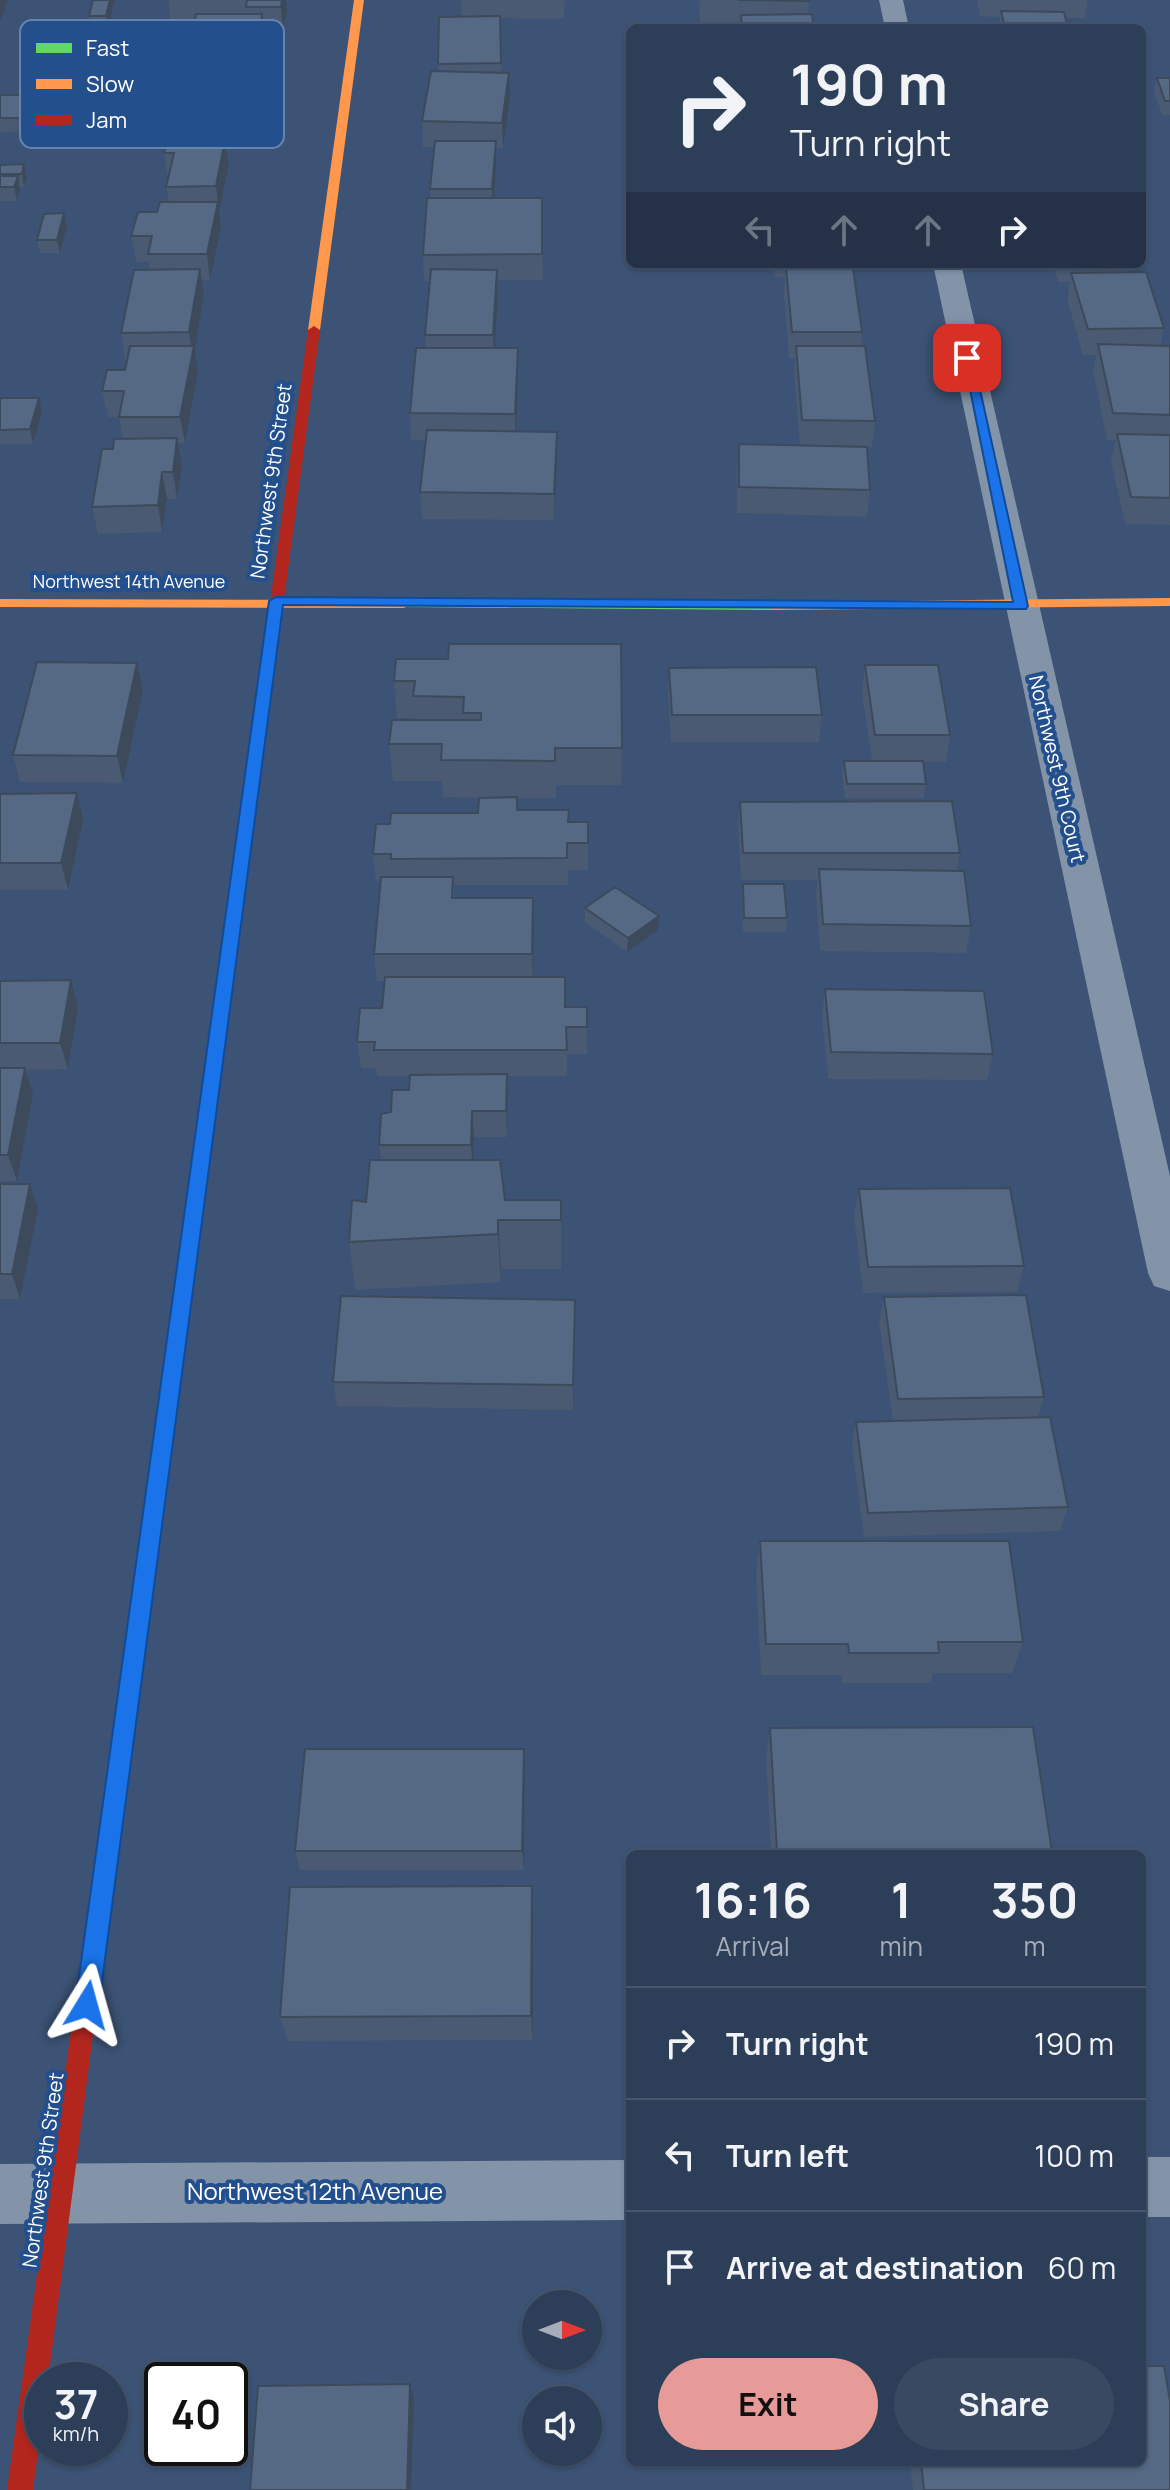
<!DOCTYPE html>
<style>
body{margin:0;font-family:Manrope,sans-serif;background:#394961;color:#f1f3f6;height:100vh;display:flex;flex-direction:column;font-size:30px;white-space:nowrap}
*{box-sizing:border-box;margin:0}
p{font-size:26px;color:#a7aeba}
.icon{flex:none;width:44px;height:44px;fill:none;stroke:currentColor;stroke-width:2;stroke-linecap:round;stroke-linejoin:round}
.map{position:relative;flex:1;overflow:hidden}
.drawer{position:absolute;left:626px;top:1850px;width:520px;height:616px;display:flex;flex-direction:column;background:#2d3e58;border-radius:12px;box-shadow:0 2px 6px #0004,0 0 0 2px #48576e}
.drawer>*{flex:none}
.banner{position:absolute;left:626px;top:24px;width:520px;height:244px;border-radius:12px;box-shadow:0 2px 6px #0004,0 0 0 2px #48576e;background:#2d3e58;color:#f1f3f6;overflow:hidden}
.needle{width:52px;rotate:90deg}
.buttons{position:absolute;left:522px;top:2290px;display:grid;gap:16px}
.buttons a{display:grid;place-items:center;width:80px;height:80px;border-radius:50%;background:#2d3e58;box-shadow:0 2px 6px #0004,0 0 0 2px #48576e;font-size:40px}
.speed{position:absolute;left:24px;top:2362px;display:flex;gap:16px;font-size:40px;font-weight:700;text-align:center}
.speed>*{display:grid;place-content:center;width:104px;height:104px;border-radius:50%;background:#2d3e58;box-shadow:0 2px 6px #0004,0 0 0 2px #48576e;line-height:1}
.speed small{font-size:20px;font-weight:400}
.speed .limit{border:4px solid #111;border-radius:12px;background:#fff;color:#111}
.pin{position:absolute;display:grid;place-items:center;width:68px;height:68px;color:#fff;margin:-34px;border-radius:16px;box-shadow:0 4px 12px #0006}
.me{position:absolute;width:88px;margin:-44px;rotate:8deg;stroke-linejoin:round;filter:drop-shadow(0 0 6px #0008)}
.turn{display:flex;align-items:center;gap:28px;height:168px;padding:0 32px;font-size:36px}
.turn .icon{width:104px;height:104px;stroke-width:2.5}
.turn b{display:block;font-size:56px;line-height:68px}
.lanes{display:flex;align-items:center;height:76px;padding:0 32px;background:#0003;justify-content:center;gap:40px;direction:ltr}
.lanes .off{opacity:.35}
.eta{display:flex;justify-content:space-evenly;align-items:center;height:136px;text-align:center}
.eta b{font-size:48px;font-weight:700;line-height:56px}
.action{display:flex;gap:16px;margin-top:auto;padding:16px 32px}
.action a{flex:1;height:92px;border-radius:48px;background:#e69b98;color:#111;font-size:32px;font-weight:700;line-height:92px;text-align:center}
.action a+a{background:#394961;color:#f1f3f6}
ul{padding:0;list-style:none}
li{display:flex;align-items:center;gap:24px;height:112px;padding:0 32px;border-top:2px solid #48576e}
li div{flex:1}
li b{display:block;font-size:30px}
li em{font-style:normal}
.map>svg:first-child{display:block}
</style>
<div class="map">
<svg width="1170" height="2490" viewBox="0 0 1170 2490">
<rect width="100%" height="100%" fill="#3c5375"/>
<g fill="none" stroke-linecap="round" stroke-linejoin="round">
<path fill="#8394a9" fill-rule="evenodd" d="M 879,0 L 903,0 L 909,28 L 885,28 Z
M 933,264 L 961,264 L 1170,1176 L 1170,1291 L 1154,1286 L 1148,1273 Z
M 1142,2157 L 1170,2157 L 1170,2217 L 1142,2217 Z
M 630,2160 L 630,2220 L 0,2224 L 0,2164 Z"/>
<path fill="#63d668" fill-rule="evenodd" d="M 404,600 L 773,602 L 780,606 L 773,610 L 399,607 L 397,604 Z
M 266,678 L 273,682 L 188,1322 L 186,1327 L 172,1327 L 170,1322 L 259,682 Z"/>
<path fill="#ff974d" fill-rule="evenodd" d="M 354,0 L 364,0 L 320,330 L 314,334 L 308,330 Z
M 1170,598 L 1170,606 L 773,610 L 766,606 L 773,602 Z
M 0,599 L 404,600 L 411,604 L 404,608 L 0,607 Z
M 179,1315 L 186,1317 L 188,1322 L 102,1966 L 99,1974 L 91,1977 L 83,1974 L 80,1966 L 170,1322 L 172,1317 Z"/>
<path fill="#b3261e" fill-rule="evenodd" d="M 314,326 L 320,330 L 273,682 L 266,686 L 259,682 L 308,330 Z
M 91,1955 L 99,1958 L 102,1966 L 48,2380 L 42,2380 L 42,2422 L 33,2490 L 7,2490 L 80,1966 L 83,1958 Z"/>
</g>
<path fill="#495a72" d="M 93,0 L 115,0 L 108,29 L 92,29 L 89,16 Z
M 168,0 L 286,0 L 287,10 L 283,31 L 264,31 L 265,38 L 257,85 L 243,86 L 245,99 L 237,142 L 226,142 L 229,165 L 219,212 L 221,228 L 210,280 L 202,280 L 204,295 L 195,351 L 198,372 L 185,443 L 178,443 L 182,465 L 177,499 L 167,499 L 162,532 L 98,534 L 92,507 L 113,449 L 123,439 L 119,417 L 108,417 L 102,391 L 125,370 L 127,359 L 125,359 L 121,333 L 150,270 L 149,262 L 136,262 L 131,236 L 169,202 L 166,187 L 168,178 L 164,153 L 185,140 L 184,127 L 174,127 L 170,102 L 194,82 L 208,74 L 207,69 L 193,69 L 190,45 L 195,21 L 171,21 Z
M 461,0 L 565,0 L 564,19 L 500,18 L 501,73 L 509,73 L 510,98 L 503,148 L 496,148 L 496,167 L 494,198 L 542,198 L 543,280 L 498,280 L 498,296 L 495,348 L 518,348 L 518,374 L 516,431 L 557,432 L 554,520 L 422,519 L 420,492 L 426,440 L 411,440 L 410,413 L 426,348 L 425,335 L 430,281 L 424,281 L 423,255 L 431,198 L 430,189 L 434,147 L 423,147 L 422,121 L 439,72 L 438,64 L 462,17 Z
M 699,0 L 809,0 L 808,14 L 814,28 L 740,28 L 740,24 L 700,24 Z
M 977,0 L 1088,0 L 1085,18 L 1066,18 L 1068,28 L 998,28 L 1000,17 L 980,16 Z
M 53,57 L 56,70 L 51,85 L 32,85 L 29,72 Z
M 1157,78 L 1170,78 L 1170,115 L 1162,115 L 1154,91 Z
M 0,95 L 48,108 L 42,131 L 0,132 Z
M 24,164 L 27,178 L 24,187 L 20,187 L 20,190 L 17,201 L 0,201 L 0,165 Z
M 67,227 L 60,253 L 40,253 L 37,240 Z
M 774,264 L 851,264 L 851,268 L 862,332 L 861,346 L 875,421 L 872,447 L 867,447 L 870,490 L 867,517 L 737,513 L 737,471 L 739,444 L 800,446 L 794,372 L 795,358 L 789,358 L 784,294 L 785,277 L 775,277 Z
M 1053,264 L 1131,264 L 1130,272 L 1164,328 L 1160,346 L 1170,346 L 1170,525 L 1125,524 L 1111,461 L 1116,440 L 1107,440 L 1093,371 L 1096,355 L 1083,355 L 1067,299 L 1070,282 L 1058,282 Z
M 0,398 L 39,398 L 42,412 L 33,444 L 0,444 Z
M 396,659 L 622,748 L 621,785 L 556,785 L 556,798 L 517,798 L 518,810 L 569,822 L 588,822 L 588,870 L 568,870 L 568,885 L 454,885 L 454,898 L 534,925 L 533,977 L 566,1007 L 587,1007 L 587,1054 L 567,1054 L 567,1076 L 507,1076 L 508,1100 L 507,1137 L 474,1137 L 473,1160 L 505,1200 L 561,1200 L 561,1269 L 501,1269 L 501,1282 L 355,1290 L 349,1242 L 366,1202 L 381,1160 L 379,1145 L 391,1112 L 409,1090 L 410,1076 L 377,1076 L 376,1068 L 361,1068 L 357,1042 L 382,1008 L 385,981 L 377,981 L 374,954 L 380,881 L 376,881 L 373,854 L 390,824 L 478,813 L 481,798 L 443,797 L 442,781 L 393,781 L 389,744 L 415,720 L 415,718 L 397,718 L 394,681 Z
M 137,663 L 143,690 L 123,783 L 20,782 L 13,755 Z
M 865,665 L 950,735 L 946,762 L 923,762 L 926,784 L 924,798 L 845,798 L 842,776 L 844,761 L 872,761 L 862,692 Z
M 669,668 L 822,715 L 819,742 L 671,742 L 668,695 Z
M 0,794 L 83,820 L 68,890 L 0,890 Z
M 740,802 L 960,853 L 957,871 L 971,926 L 966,953 L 820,951 L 816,896 L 817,880 L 741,880 L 738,828 Z
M 743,884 L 787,918 L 786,932 L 743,932 L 742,898 Z
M 585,908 L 658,930 L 627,952 L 585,922 Z
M 71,980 L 78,1007 L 68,1069 L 26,1070 L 33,1094 L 17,1181 L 0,1181 L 0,981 Z
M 825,989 L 993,1054 L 987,1080 L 828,1079 L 822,1016 Z
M 0,1184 L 38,1209 L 20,1299 L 0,1299 Z
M 859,1189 L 1024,1266 L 1017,1292 L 863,1293 L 854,1215 Z
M 884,1297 L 1044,1397 L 1038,1417 L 1068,1507 L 1060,1531 L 864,1537 L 852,1446 L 856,1422 L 893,1421 L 879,1322 Z
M 575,1325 L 573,1410 L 337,1406 L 333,1382 Z
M 760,1541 L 1023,1642 L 1012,1673 L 933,1673 L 931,1683 L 842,1683 L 842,1675 L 761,1675 L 756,1573 Z
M 770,1728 L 1052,1852 L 1051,1854 L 771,1854 L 766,1757 Z
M 524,1749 L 525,1770 L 524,1870 L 300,1870 L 295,1851 Z
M 533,1912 L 533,2040 L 288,2041 L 280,2017 Z
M 910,2462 L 1142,2462 L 1170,2490 L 913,2490 Z"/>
<path fill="#3c4a5c" d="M 0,0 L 8,0 L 1,20 L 0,16 Z
M 110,0 L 115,0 L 108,29 L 106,16 Z
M 282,0 L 286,0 L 287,10 L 283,31 L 281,7 Z
M 262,14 L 265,38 L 257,85 L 254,61 Z
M 53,57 L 56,70 L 51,85 L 48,72 Z
M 509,73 L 510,98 L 503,148 L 502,123 Z
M 242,74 L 245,99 L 237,142 L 233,117 Z
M 46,95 L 48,108 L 42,131 L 39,118 Z
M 225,140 L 229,165 L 219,212 L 216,186 Z
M 496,141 L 496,167 L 493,215 L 492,189 Z
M 24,164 L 27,178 L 24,187 L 22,174 Z
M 18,176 L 20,190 L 17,201 L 14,187 Z
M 218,202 L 221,228 L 210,280 L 207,254 Z
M 64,213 L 67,227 L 60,253 L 57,240 Z
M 200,269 L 204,295 L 195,351 L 198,372 L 185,443 L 180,417 L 192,353 L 189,332 Z
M 497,270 L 498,296 L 494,361 L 493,335 Z
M 518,348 L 518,374 L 516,440 L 515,414 Z
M 39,398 L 42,412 L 33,444 L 30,429 Z
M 557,432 L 557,458 L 554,520 L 554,494 Z
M 177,438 L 182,465 L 177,499 L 173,472 Z
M 162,472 L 167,499 L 162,532 L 158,505 Z
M 137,663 L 143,690 L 123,783 L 117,756 Z
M 77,793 L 83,820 L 68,890 L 61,863 Z
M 533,898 L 534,925 L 533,981 L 532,954 Z
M 659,916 L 658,930 L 627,952 L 628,938 Z
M 71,980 L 78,1007 L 68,1069 L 60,1043 Z
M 25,1068 L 33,1094 L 17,1181 L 8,1155 Z
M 507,1074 L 508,1100 L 507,1137 L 506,1111 Z
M 472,1111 L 474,1137 L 473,1171 L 471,1145 Z
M 30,1184 L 38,1209 L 20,1299 L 12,1274 Z
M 498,1220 L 501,1269 L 501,1282 L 498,1234 Z
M 575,1300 L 575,1325 L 573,1410 L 573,1385 Z
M 524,1749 L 525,1770 L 524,1870 L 522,1851 Z
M 532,1886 L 533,1912 L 533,2040 L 531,2016 Z
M 410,2384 L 414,2396 L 411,2490 L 407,2490 Z"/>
<path fill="#556984" stroke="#3c4a5c" stroke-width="2" d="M 93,0 L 110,0 L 106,16 L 89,16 Z
M 247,0 L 282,0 L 281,7 L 246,7 Z
M 738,0 L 809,0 L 809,1 Z
M 1001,11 L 1064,12 L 1068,28 L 1005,28 Z
M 196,14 L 262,14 L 254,61 L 206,61 L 210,44 L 190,45 Z
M 812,14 L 814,28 L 742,28 L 741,15 Z
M 500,16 L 501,63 L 438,64 L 439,17 Z
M 431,71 L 509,73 L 502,123 L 422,121 Z
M 1157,78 L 1170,78 L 1170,101 L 1165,101 Z
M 0,95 L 46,95 L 39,118 L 0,118 Z
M 167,140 L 225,140 L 216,186 L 166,187 L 174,153 L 164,153 Z
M 435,141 L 496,141 L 492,189 L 430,189 Z
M 24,164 L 22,174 L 0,174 L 0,165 Z
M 0,176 L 18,176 L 14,187 L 0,187 Z
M 427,198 L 542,198 L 542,254 L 423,255 Z
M 160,202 L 218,202 L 207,254 L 148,254 L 152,236 L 131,236 L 138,212 L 157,212 Z
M 64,213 L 57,240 L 37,240 L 44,214 Z
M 786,268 L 853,268 L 862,332 L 792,332 Z
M 200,269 L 189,332 L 121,333 L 134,270 Z
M 431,269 L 497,270 L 493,335 L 425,335 Z
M 1146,272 L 1164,328 L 1088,329 L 1071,273 Z
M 1098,344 L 1170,346 L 1170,415 L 1113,413 Z
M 130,346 L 194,346 L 180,417 L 119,417 L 124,391 L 102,391 L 107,370 L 125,370 Z
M 796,346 L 865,346 L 875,421 L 802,420 Z
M 416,348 L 518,348 L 515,414 L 410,413 Z
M 0,398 L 39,398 L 30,429 L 0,430 Z
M 427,430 L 557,432 L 554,494 L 420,492 Z
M 1117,434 L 1170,435 L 1170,498 L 1131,497 Z
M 177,438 L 173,472 L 162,472 L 158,505 L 92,507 L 102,449 L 113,449 L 114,439 Z
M 739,444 L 867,447 L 870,490 L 739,487 Z
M 449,644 L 621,644 L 622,748 L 555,748 L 555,761 L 441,760 L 442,744 L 389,744 L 392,720 L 481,720 L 481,713 L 463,713 L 464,697 L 413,696 L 415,681 L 394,681 L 396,659 L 448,659 Z
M 37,662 L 137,663 L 117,756 L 13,755 Z
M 865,665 L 938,665 L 950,735 L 875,735 Z
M 816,667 L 822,715 L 672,715 L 669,668 Z
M 844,761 L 923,761 L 926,784 L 847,784 Z
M 77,793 L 61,863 L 0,863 L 0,794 Z
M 517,797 L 517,810 L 569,810 L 568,822 L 588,822 L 588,843 L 567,843 L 567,858 L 391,859 L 391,854 L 373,854 L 376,824 L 390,824 L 391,813 L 478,813 L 479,798 Z
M 952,801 L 960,853 L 743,853 L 740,802 Z
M 819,869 L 964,871 L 971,926 L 823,924 Z
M 381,877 L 453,877 L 452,898 L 533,898 L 532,954 L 374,954 Z
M 743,884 L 784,884 L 787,918 L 744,918 Z
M 615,887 L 659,916 L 628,938 L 585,908 Z
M 385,977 L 565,977 L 565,1007 L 587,1007 L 587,1027 L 566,1027 L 567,1050 L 374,1050 L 375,1042 L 357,1042 L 360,1008 L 382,1008 Z
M 71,980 L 60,1043 L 0,1043 L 0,981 Z
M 825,989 L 984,991 L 993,1054 L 831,1052 Z
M 0,1068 L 25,1068 L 8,1155 L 0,1155 Z
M 507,1074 L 506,1111 L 472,1111 L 471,1145 L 379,1145 L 381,1114 L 391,1112 L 392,1090 L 409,1090 L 410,1075 Z
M 370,1160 L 500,1160 L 505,1200 L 561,1200 L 561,1220 L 498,1220 L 498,1234 L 349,1242 L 352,1200 L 366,1202 Z
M 0,1184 L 30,1184 L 12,1274 L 0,1274 Z
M 1010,1188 L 1024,1266 L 868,1267 L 859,1189 Z
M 1026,1295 L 1044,1397 L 898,1399 L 884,1297 Z
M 341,1296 L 575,1300 L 573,1385 L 333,1382 Z
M 1050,1417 L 1068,1507 L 868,1513 L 856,1422 Z
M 760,1541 L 1009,1541 L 1023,1642 L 938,1642 L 939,1653 L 849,1653 L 848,1644 L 766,1644 Z
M 1033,1727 L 1052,1852 L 777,1852 L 770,1728 Z
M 305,1749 L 524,1749 L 522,1851 L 295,1851 Z
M 532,1886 L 531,2016 L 280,2017 L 290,1887 Z
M 1142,2366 L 1164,2366 L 1170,2401 L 1170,2490 L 924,2490 L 921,2462 L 1142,2462 Z
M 410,2384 L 407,2490 L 250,2490 L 258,2386 Z"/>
<path fill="#1a73e8" stroke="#114b97" stroke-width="2" d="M 963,355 L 973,358 L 1028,606 L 1026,609 L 283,605 L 99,2005 L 95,2013 L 87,2016 L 79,2013 L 75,2005 L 269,601 L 276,597 L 1013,602 Z"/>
<g text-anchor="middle" stroke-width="8" stroke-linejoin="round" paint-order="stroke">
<g font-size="18" fill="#fff" stroke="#244f8d">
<text x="129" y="588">Northwest 14th Avenue</text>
</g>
<g font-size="20" fill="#fff" stroke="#244f8d">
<text transform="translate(271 481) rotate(-82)" y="7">Northwest 9th Street</text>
<text transform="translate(1057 769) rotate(77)" y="7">Northwest 9th Court</text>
<text transform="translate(43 2170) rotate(-82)" y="7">Northwest 9th Street</text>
</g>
<g font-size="24" fill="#fff" stroke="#244f8d">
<text x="315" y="2200">Northwest 12th Avenue</text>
</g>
</g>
<rect x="20" y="20" width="264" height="128" rx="12" fill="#244f8d" stroke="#6684af" stroke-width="2"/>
<rect x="36" y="43" width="36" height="10" fill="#63d668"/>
<rect x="36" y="79" width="36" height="10" fill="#ff974d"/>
<rect x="36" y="115" width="36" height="10" fill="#b3261e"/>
<g font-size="22" fill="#fff">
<text x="86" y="56">Fast</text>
<text x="86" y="92">Slow</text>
<text x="86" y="128">Jam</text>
</g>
</svg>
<div class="buttons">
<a><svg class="needle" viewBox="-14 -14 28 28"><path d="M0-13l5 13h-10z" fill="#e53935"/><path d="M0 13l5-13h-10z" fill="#a7aeba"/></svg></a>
<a><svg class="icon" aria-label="sound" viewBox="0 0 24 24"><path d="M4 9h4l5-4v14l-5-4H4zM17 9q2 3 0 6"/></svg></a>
</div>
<div class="speed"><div>37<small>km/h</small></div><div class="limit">40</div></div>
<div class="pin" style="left:967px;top:358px;background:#d93025"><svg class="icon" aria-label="arrive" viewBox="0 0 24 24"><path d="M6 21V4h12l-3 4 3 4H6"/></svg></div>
<svg class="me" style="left:87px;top:2005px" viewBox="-20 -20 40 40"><path d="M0-17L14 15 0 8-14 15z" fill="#1a73e8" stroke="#fff" stroke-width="4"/></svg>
<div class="banner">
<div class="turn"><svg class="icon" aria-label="right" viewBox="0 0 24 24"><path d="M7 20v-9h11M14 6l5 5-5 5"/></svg><div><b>190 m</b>Turn right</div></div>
<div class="lanes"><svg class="icon off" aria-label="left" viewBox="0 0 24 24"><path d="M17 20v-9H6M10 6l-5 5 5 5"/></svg><svg class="icon off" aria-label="ahead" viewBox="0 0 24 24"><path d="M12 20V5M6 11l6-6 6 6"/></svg><svg class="icon off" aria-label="ahead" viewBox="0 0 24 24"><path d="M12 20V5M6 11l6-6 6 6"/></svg><svg class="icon" aria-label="right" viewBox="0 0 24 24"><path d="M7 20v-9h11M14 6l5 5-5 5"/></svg></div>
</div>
<section class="drawer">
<div class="eta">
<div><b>16:16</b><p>Arrival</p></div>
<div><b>1</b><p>min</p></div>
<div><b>350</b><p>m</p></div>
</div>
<ul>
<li><svg class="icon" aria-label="right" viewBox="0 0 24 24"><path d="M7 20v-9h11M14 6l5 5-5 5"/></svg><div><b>Turn right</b></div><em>190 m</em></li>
<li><svg class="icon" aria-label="left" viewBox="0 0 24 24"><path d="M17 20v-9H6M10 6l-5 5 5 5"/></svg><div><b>Turn left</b></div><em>100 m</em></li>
<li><svg class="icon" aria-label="arrive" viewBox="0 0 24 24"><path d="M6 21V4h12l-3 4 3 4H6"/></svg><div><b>Arrive at destination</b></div><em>60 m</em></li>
</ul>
<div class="action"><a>Exit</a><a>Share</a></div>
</section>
</div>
